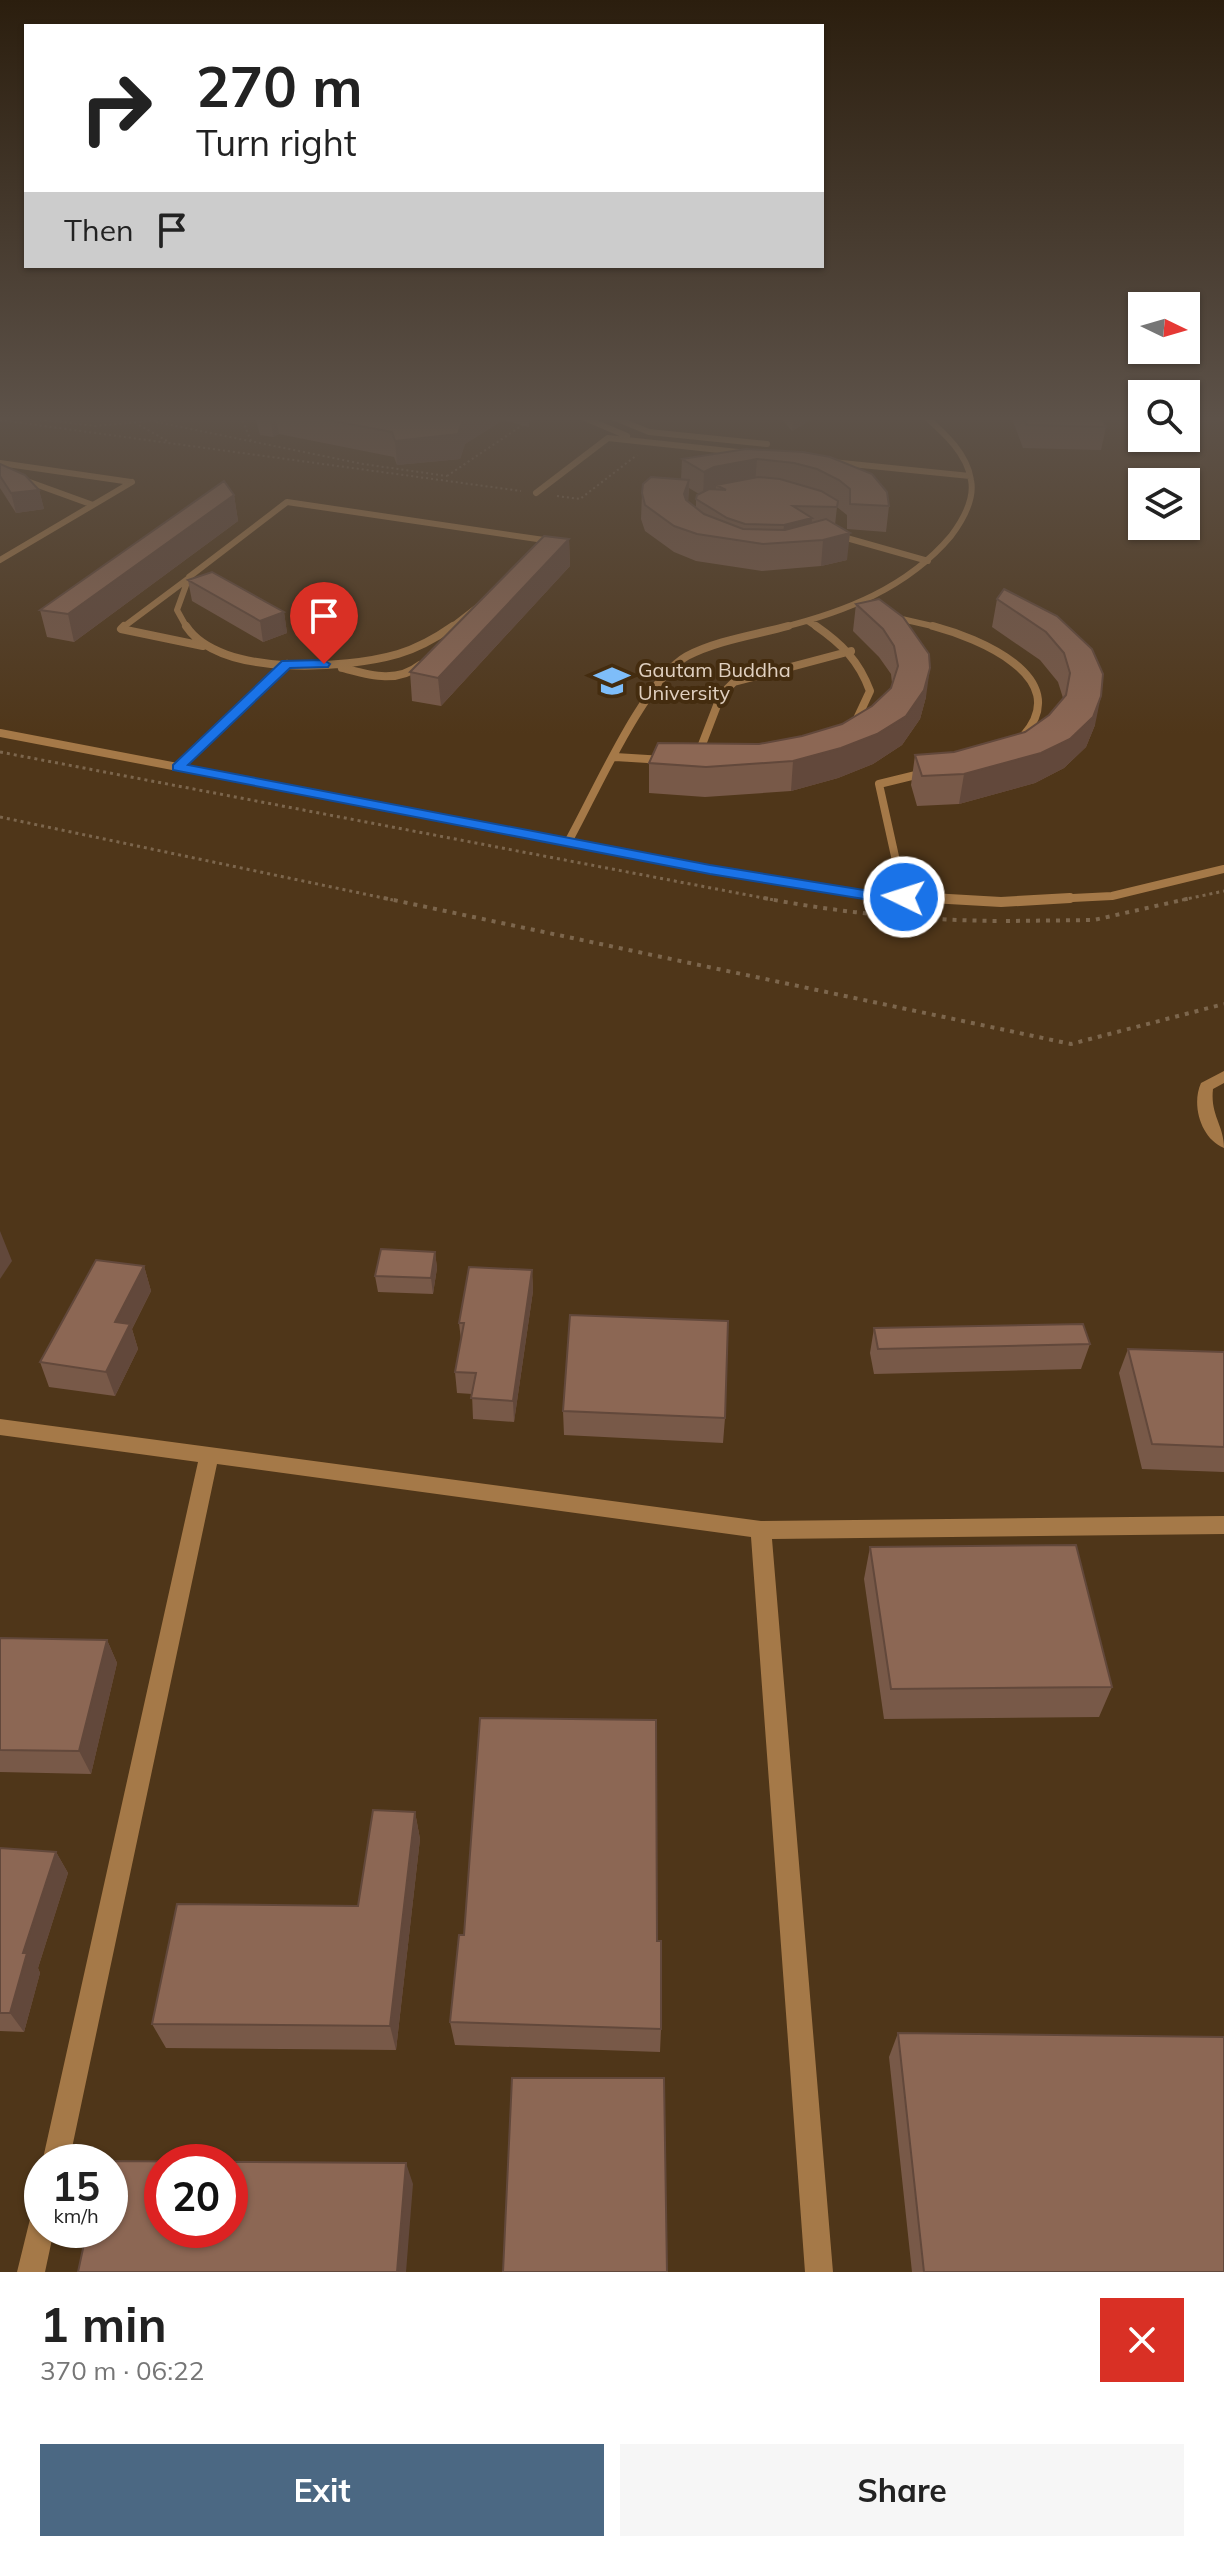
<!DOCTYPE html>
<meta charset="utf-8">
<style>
body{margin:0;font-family:Mulish,sans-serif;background:#f6f6f6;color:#222;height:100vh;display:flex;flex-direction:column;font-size:30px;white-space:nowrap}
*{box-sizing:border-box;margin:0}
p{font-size:26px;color:#767676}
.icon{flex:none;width:44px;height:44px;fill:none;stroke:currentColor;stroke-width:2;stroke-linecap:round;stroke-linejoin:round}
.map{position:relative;height:2272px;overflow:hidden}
.side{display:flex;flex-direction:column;background:#fff;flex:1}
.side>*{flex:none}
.banner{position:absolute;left:24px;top:24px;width:800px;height:244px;border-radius:0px;box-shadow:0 2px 6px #0004;background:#fff;color:#222;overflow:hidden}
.needle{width:52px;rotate:95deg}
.tools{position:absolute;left:1128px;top:292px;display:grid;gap:16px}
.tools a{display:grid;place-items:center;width:72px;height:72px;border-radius:0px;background:#fff;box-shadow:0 2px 6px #0004;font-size:40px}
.speed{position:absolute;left:24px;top:2144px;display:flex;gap:16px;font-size:40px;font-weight:700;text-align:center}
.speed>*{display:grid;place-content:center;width:104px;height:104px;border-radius:50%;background:#fff;box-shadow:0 2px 6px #0004;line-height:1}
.speed small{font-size:20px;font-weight:400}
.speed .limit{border:12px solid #d22;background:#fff;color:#111}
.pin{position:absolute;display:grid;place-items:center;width:68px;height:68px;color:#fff;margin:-82px -34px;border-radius:50% 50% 50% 0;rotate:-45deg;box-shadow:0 0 8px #0007}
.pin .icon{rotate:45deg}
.me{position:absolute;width:88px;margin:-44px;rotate:274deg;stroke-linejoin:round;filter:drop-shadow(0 0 6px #0008)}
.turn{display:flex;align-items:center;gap:28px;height:168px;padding:0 40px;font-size:36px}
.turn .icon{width:104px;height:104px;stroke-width:2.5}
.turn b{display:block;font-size:56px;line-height:68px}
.then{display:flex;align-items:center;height:76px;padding:0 40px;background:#0003;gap:16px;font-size:30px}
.round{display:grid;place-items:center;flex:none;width:84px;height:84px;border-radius:0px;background:#f6f6f6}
.overview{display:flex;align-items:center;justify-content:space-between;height:136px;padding:0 40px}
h1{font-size:48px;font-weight:700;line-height:60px}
.action{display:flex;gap:16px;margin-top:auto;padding:16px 40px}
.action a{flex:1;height:92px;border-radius:0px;background:#4b6883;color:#fff;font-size:32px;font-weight:700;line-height:92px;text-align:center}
.action a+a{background:#f6f6f6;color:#222}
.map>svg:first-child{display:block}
</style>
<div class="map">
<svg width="1224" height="2272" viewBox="0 0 1224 2272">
<rect width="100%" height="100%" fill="#4f3619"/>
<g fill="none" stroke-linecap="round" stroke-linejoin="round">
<path stroke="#7c664d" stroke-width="2" stroke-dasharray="2 3" stroke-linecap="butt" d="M 10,416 L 95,426 L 207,416
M 241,416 L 251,441
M 0,420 L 521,491
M 156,422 L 363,464 L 447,476
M 139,425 L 169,442
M 447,476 L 536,416
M 557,496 L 580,499 L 637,455"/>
<path stroke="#7c664d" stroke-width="3" stroke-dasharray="3 4" stroke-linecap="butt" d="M 0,752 L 774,900
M 0,817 L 393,900
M 1182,900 L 1224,891"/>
<path stroke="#7c664d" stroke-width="4" stroke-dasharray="4 6" stroke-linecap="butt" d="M 384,898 L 1071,1044 L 1224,1004
M 764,898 C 841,913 918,920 997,921
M 1006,921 L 1094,920 L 1191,898"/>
<path stroke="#a57948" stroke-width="6" d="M 580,416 L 627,436
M 610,416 L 649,432 L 767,444
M 1217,416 L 1224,418
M 832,462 L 970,476
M 0,463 L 131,482
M 0,475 L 24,480 L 93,505
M 536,493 L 608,438 L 747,453
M 836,535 L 928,561
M 0,560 L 132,482
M 893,617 L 941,628
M 809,622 L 818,628
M 122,628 L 189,578
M 187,628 L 177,610 L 189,577 L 287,502 L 544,540 L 486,600 L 450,628
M 780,628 C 845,612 907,588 951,536 C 963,520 975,500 971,480 C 967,453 944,433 925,416"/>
<path stroke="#a57948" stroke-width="8" d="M 124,626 L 121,629 L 203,646
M 186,626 C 220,678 346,669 398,654 C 418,648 436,638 453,626
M 816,626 C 842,644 859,661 870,691 L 855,723
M 933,626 C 978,638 1074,677 1024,735
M 342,668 C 369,675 396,684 420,665
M 0,733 L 710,869 L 870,895 L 969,900
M 698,755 L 721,695 L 734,682 L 851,651
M 615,757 L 664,760
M 178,767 L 287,664
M 568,842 C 594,796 644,680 687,656 C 718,640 755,635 788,626
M 904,897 L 879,784 L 924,773
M 1033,900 L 1112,896 L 1224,869"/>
<path stroke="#a57948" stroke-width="10" d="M 931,898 L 1001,902 L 1070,898"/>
<path fill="#a57948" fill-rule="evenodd" d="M 1224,1071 L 1224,1083 L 1213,1089 C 1210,1115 1224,1125 1224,1148 C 1201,1139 1191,1105 1201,1083 Z
M 0,1419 L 761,1521 L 1224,1516 L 1224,1534 L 772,1539 L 833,2272 L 805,2272 L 751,1537 L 217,1464 L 69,2162 L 42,2163 L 198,1462 L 0,1435 Z
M 42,2207 L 42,2230 L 54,2230 L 45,2272 L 17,2272 L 32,2211 Z"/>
</g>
<path fill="#785948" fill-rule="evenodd" d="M 255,416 L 529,416 L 529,427 L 503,420 L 465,444 L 460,459 L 397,465 L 394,457 L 279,434 L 273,437 L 260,435 Z
M 757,416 L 818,416 L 792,431 L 782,419 L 769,420 L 767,417 Z
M 1011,416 L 1100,416 L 1106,427 L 1101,450 L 1023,448 Z
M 803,452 L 889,506 L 886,532 L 847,529 L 847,515 L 837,507 L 835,525 L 847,560 L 821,566 L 762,571 L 696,561 L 674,552 L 645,531 L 641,519 L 642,493 L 681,480 L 682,459 ZM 689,488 L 699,494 L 696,499 L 696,508 L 688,502 Z
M 0,464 L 39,490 L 44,509 L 16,513 L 0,488 Z
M 234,495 L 238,521 L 74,642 L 47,637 L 40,610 Z
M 569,539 L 570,566 L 441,706 L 412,701 L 410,672 Z
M 188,580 L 284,612 L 287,633 L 263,642 L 192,601 Z
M 879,599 L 926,697 L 920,719 L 902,745 L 873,764 L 838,778 L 791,791 L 705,797 L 649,793 L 649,763 L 802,736 L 842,724 L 872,706 L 891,688 L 892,683 L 891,674 L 879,657 L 853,631 L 856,604 Z
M 997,599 L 1057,616 L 1095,725 L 1086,747 L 1064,768 L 1035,783 L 959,804 L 917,806 L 911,785 L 915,755 L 954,752 L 1025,732 L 1049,715 L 1063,698 L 1058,682 L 1040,660 L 992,627 Z
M 435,1252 L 437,1268 L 433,1294 L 378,1292 L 375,1276 Z
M 144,1266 L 151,1291 L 132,1329 L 138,1349 L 115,1396 L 49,1387 L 40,1362 Z
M 532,1270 L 533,1291 L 514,1422 L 473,1419 L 472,1394 L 457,1393 L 455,1372 L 461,1340 L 459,1323 Z
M 874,1328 L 1090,1344 L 1081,1369 L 874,1374 L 870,1353 Z
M 1128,1349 L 1224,1352 L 1224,1472 L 1142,1469 L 1119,1373 Z
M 563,1411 L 725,1418 L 723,1443 L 564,1435 Z
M 870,1547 L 1112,1687 L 1099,1717 L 884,1719 L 864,1579 Z
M 0,1638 L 107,1640 L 117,1663 L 91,1774 L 0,1772 Z
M 415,1812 L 420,1839 L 396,2050 L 166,2048 L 152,2024 L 358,1906 Z
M 0,1848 L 56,1852 L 68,1873 L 38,1968 L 40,1973 L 24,2032 L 0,2031 Z
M 657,1941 L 661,2029 L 660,2052 L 455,2045 L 450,2022 Z
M 898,2033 L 1224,2272 L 912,2272 L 889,2057 Z"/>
<path fill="#62483b" d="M 270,416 L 276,416 L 279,434 L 273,437 Z
M 470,416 L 503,416 L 503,420 L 465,444 L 460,459 L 397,465 L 395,441 L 463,420 Z
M 793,416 L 818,416 L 792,431 Z
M 757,459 L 755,484 L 716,485 L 716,492 L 703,497 L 704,472 L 714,467 Z
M 689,480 L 688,506 L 684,494 Z
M 39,490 L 44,509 L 16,513 L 11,493 Z
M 234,495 L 238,521 L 74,642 L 68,614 Z
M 812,518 L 811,537 L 782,543 L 784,525 Z
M 850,533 L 847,560 L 821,566 L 823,540 Z
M 569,539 L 570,566 L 441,706 L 438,678 Z
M 284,612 L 287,633 L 263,642 L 260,621 Z
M 930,668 L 926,697 L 920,719 L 902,745 L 873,764 L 838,778 L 791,791 L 793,761 Z
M 1101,696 L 1095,725 L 1086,747 L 1064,768 L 1035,783 L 959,804 L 964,774 Z
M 0,1231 L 12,1261 L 0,1279 Z
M 435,1252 L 437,1268 L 433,1294 L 431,1278 Z
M 144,1266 L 151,1291 L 132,1329 L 138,1349 L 115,1396 L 106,1372 L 115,1322 Z
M 532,1270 L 533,1291 L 514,1422 L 513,1401 Z
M 107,1640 L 117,1663 L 91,1774 L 79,1751 Z
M 415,1812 L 420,1839 L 396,2050 L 390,2026 Z
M 56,1852 L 68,1873 L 38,1968 L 40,1973 L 24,2032 L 10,2013 L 23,1953 Z
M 406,2163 L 413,2184 L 406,2272 L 397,2272 Z"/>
<path fill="#8c6754" stroke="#62483b" stroke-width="2" fill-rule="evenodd" d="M 306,416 L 470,416 L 463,420 L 458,434 L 395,441 L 392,432 Z
M 1023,416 L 1100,416 L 1106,427 L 1027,425 Z
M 746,449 L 803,452 L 830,457 L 872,474 L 887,492 L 889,506 L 850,504 L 850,489 L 839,480 L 817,469 L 794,463 L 757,459 L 714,467 L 704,472 L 682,459 Z
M 0,464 L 25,475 L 39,490 L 11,493 L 0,476 Z
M 651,477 L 689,480 L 684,494 L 686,500 L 704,514 L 743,529 L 785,530 L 826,519 L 850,533 L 823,540 L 763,544 L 697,534 L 674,526 L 645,505 L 642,493 L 643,484 Z
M 758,477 L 780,479 L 821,491 L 838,501 L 837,507 L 793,506 L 812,518 L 784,525 L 745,524 L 727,518 L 696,499 L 697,495 L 709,489 L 726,490 L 716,485 Z
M 224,481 L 234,495 L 68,614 L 40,610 Z
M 544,536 L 569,539 L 438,678 L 410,672 Z
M 212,572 L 284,612 L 260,621 L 188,580 Z
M 1004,589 L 1057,616 L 1092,649 L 1103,674 L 1101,696 L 1093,717 L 1070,739 L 1041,753 L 964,774 L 922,776 L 915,755 L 954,752 L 1025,732 L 1049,715 L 1066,695 L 1070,673 L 1064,653 L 1046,632 L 997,599 Z
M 879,599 L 903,617 L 929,654 L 930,668 L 924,690 L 906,716 L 877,734 L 841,748 L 793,761 L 706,767 L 649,763 L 658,743 L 759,744 L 802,736 L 842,724 L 872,706 L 891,688 L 898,666 L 894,646 L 883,629 L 856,604 Z
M 381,1249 L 435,1252 L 431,1278 L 375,1276 Z
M 96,1260 L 144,1266 L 115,1322 L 130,1324 L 106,1372 L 40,1362 Z
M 469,1267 L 532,1270 L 513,1401 L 471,1398 L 476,1373 L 455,1372 L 464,1323 L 459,1323 Z
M 570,1315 L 728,1321 L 725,1418 L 563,1411 Z
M 1083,1324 L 1090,1344 L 878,1349 L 874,1328 Z
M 1128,1349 L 1224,1352 L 1224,1447 L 1152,1444 Z
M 1076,1545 L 1112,1687 L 891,1689 L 870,1547 Z
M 0,1638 L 107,1640 L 79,1751 L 0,1750 Z
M 480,1718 L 656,1720 L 657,1941 L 661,1941 L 661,2029 L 450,2022 L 459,1935 L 464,1935 Z
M 373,1810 L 415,1812 L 390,2026 L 152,2024 L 177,1904 L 358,1906 Z
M 0,1848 L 56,1852 L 23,1953 L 27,1953 L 10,2013 L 0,2013 Z
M 898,2033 L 1224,2037 L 1224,2272 L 924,2272 Z
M 512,2078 L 664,2078 L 667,2272 L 503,2272 Z
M 101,2161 L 406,2163 L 397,2272 L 78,2272 L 87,2230 L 110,2230 L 110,2162 ZM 162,2162 L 230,2162 L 230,2230 L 162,2230 Z"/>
<linearGradient id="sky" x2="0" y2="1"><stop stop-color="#2b1e0e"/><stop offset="0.57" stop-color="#5d5249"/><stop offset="1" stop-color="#5d5249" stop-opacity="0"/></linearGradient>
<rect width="1224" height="734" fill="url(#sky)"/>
<path fill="#1a73e8" stroke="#114b97" stroke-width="2" d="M 324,660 L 330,664 L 328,667 L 290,668 L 188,765 L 710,865 L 870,891 L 904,893 L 912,897 L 904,902 L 870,900 L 710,874 L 173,770 L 173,765 L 282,661 Z"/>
<defs>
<g id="university-bare" transform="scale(2.76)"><path d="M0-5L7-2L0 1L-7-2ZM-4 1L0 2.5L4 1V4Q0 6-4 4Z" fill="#7ebdf9" stroke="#442c0f" stroke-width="2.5" paint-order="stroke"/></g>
</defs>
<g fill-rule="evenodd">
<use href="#university-bare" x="612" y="681"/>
</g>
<g text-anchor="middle" stroke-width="8" stroke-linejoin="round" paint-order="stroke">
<g font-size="20" fill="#e0d0c0" stroke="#442c0f" text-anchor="start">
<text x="638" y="677">Gautam Buddha<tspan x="638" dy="23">University</tspan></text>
</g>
</g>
</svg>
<div class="tools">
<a><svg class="needle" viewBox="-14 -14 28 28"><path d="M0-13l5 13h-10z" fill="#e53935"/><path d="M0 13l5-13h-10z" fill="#767676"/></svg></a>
<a><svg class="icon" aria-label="search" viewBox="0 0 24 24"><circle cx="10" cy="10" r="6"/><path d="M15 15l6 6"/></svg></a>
<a><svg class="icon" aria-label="layers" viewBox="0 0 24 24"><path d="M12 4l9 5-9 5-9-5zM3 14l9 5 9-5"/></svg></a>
</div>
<div class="speed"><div>15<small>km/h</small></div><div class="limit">20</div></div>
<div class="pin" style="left:324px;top:664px;background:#d93025"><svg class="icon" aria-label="arrive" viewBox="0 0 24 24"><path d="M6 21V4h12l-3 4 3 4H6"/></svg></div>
<svg class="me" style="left:904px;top:897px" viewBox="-20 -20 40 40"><circle r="17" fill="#1a73e8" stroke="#fff" stroke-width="3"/><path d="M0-11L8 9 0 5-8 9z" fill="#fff"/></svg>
<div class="banner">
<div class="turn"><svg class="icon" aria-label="right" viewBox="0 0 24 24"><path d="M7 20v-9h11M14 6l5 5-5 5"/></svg><div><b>270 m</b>Turn right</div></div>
<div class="then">Then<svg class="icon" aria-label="arrive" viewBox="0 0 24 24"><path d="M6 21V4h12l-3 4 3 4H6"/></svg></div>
</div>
</div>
<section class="side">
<div class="overview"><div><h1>1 min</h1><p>370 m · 06:22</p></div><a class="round" style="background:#d93025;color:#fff"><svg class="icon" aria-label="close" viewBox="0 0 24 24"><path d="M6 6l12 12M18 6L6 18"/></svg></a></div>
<div class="action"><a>Exit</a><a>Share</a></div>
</section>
